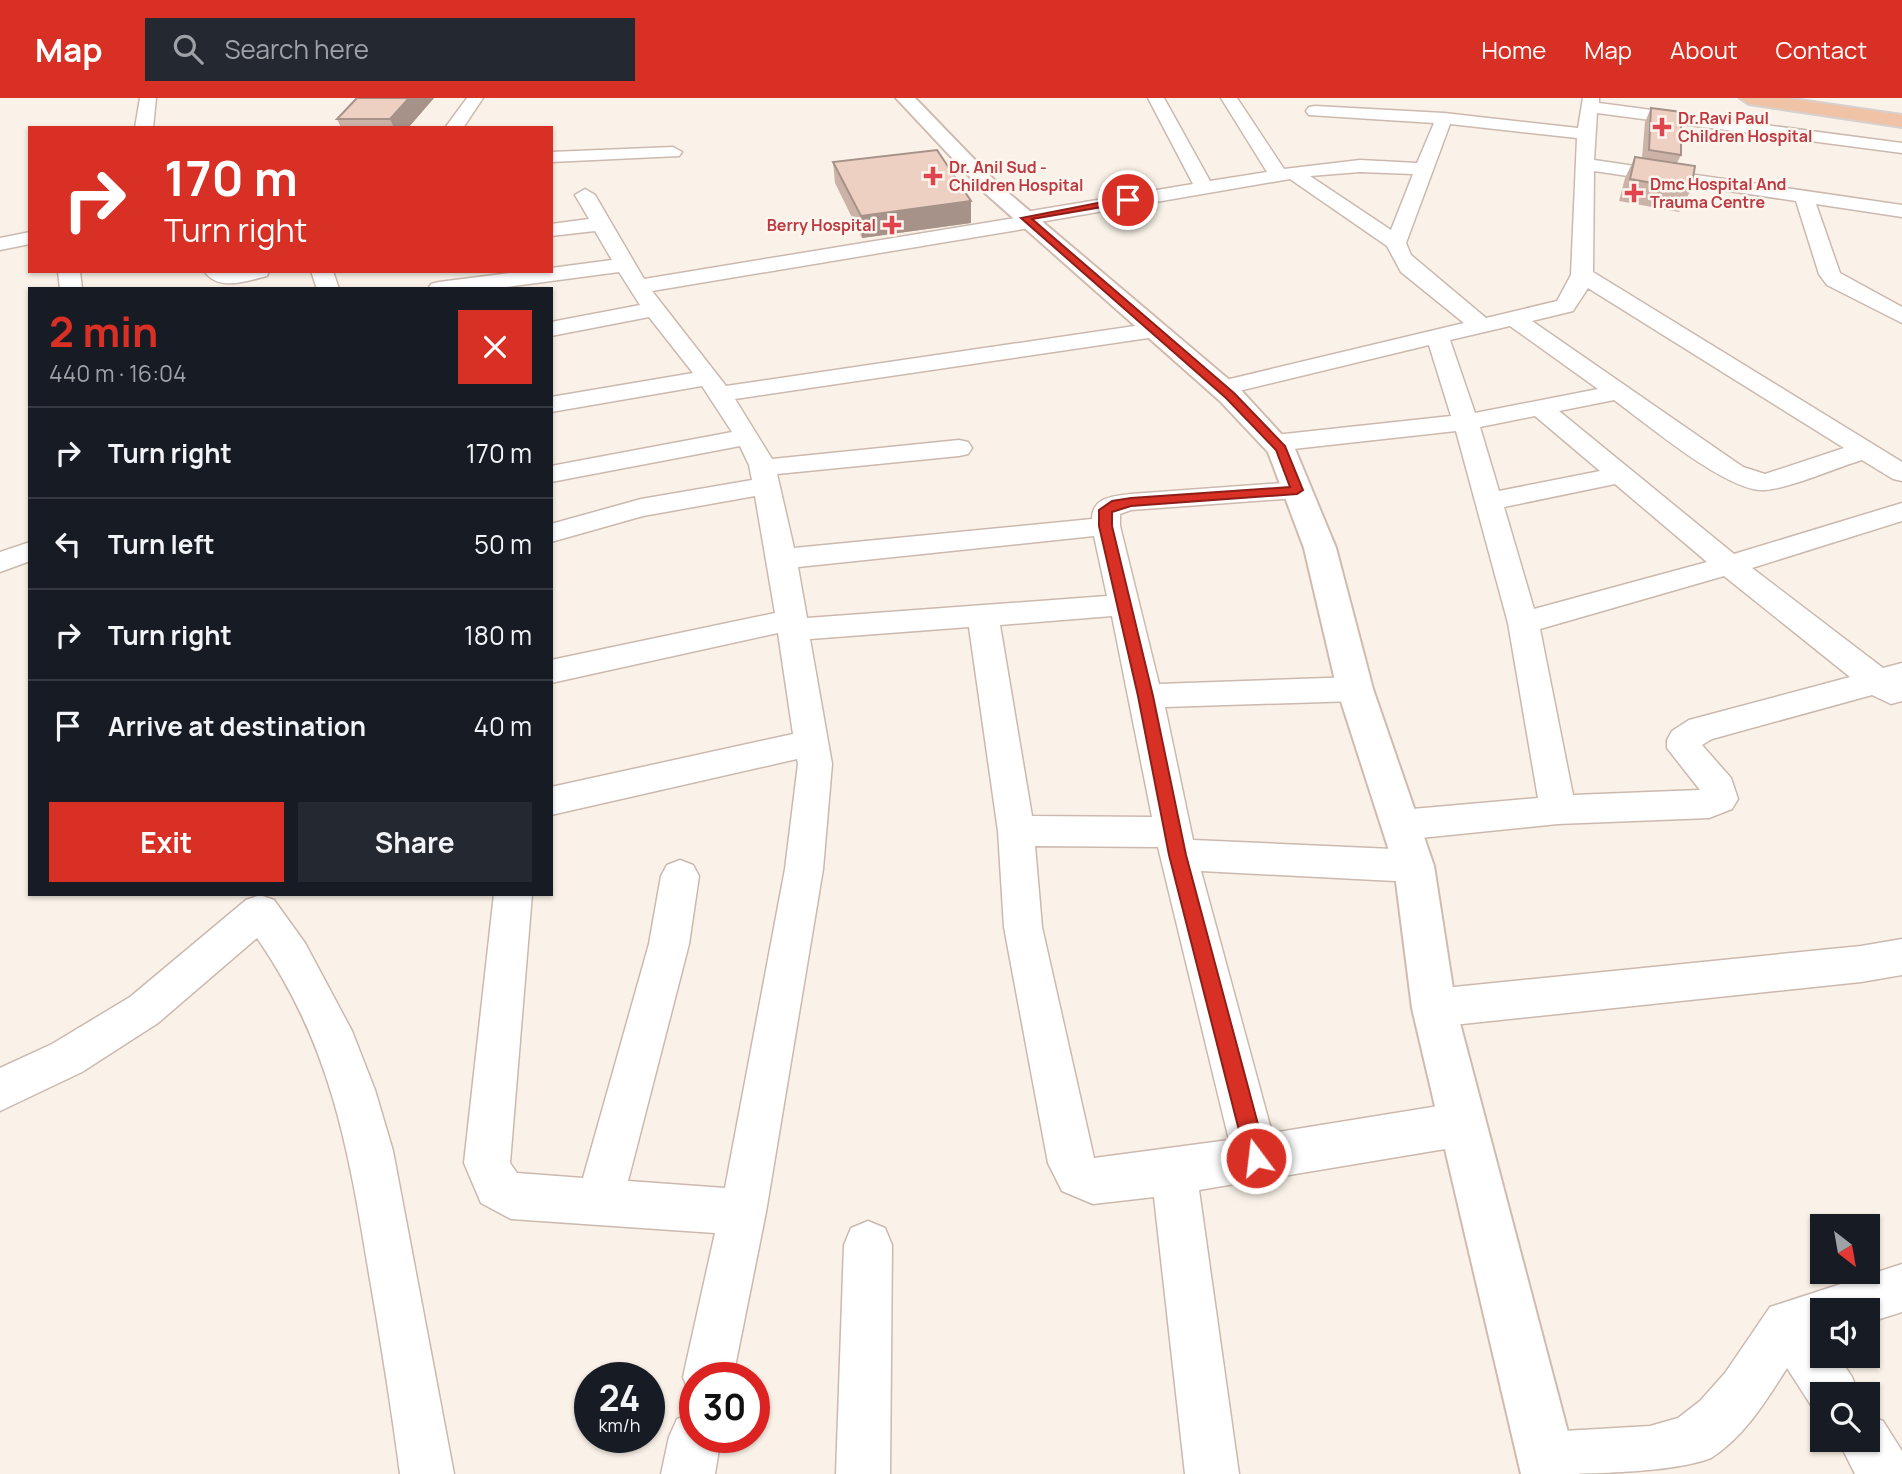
<!DOCTYPE html>
<meta charset="utf-8">
<style>
body{margin:0;font-family:Manrope,sans-serif;background:#242831;color:#f1f3f6;height:100vh;display:flex;flex-direction:column;font-size:26px;white-space:nowrap}
*{box-sizing:border-box;margin:0}
p{font-size:23px;color:#9ea1a6}
.icon{flex:none;width:38px;height:38px;fill:none;stroke:currentColor;stroke-width:2;stroke-linecap:round;stroke-linejoin:round}
.map{position:relative;flex:1;overflow:hidden}
.drawer{position:absolute;left:28px;top:189px;width:525px;height:609px;display:flex;flex-direction:column;background:#171b24;border-radius:0px;box-shadow:0 2px 5px #0004}
.drawer>*{flex:none}
.hud{position:absolute;left:28px;top:28px;width:525px;height:147px;border-radius:0px;box-shadow:0 2px 5px #0004;background:#d93025;color:#fff;overflow:hidden}
.needle{width:46px;rotate:149deg}
.controls{position:absolute;left:1810px;top:1116px;display:grid;gap:14px}
.controls a{display:grid;place-items:center;width:70px;height:70px;border-radius:0px;background:#171b24;box-shadow:0 2px 5px #0004;font-size:35px}
.speed{position:absolute;left:574px;top:1264px;display:flex;gap:14px;font-size:35px;font-weight:700;text-align:center}
.speed>*{display:grid;place-content:center;width:91px;height:91px;border-radius:50%;background:#171b24;box-shadow:0 2px 5px #0004;line-height:1}
.speed small{font-size:18px;font-weight:400}
.speed .limit{border:10px solid #d22;background:#fff;color:#111}
.pin{position:absolute;display:grid;place-items:center;width:60px;height:60px;color:#fff;margin:-30px;border:4px solid #fff;border-radius:50%;box-shadow:0 2px 7px #0007}
.me{position:absolute;width:77px;margin:-38px;rotate:345deg;stroke-linejoin:round;filter:drop-shadow(0 0 5px #0008)}
.turn{display:flex;align-items:center;gap:24px;height:147px;padding:0 21px;font-size:32px}
.turn .icon{width:91px;height:91px;stroke-width:2.5}
.turn b{display:block;font-size:49px;line-height:60px}
.round{display:grid;place-items:center;flex:none;width:74px;height:74px;border-radius:0px;background:#242831}
.head{display:flex;align-items:center;justify-content:space-between;height:119px;padding:0 21px}
h1{font-size:42px;font-weight:700;line-height:52px;color:#d93025}
.cta{display:flex;gap:14px;margin-top:auto;padding:14px 21px}
.cta a{flex:1;height:80px;border-radius:0px;background:#d93025;color:#fff;font-size:28px;font-weight:700;line-height:80px;text-align:center}
.cta a+a{background:#242831;color:#f1f3f6}
ul{padding:0;list-style:none}
li{display:flex;align-items:center;gap:21px;height:91px;padding:0 21px;border-top:2px solid #363941}
li div{flex:1}
li b{display:block;font-size:26px}
li em{font-style:normal}
header{display:flex;align-items:center;gap:42px;box-sizing:border-box;height:98px;padding:0 35px;background:#d93025;color:#fff}
header strong{font-size:33px}
nav{display:flex;gap:38px;margin-inline-start:auto;font-size:24px}
.search{width:490px;height:63px;background:#242831;display:flex;align-items:center;gap:18px;box-sizing:border-box;padding:0 24px;border-radius:0px;color:#9ea1a6;font-size:26px}
.map>svg:first-child{display:block}
</style>
<header>
<strong>Map</strong>
<div class="search"><svg class="icon" aria-label="search" viewBox="0 0 24 24"><circle cx="10" cy="10" r="6"/><path d="M15 15l6 6"/></svg>Search here</div>
<nav><a>Home</a><a>Map</a><a>About</a><a>Contact</a></nav>
</header>
<div class="map">
<svg width="1902" height="1376" viewBox="0 0 1902 1376">
<rect width="100%" height="100%" fill="#faf2e8"/>
<g fill="none" stroke-linecap="round" stroke-linejoin="round">
<g stroke="#cbb9af" stroke-width="3">
<path id="minor" d="M 140,0 L 156,0 L 153,30 L 135,30 Z
M 467,0 L 483,0 L 463,30 L 445,30 Z
M 1148,0 L 1164,0 L 1210,83 L 1267,74 L 1221,0 L 1237,0 L 1284,71 L 1360,62 L 1417,65 L 1434,25 L 1309,17 L 1306,13 L 1309,9 L 1315,8 L 1444,15 L 1578,30 L 1583,0 L 1599,0 L 1599,5 L 1902,45 L 1902,55 L 1597,15 L 1594,62 L 1902,107 L 1902,119 L 1816,106 L 1840,175 L 1902,209 L 1902,225 L 1827,187 L 1819,176 L 1796,103 L 1594,73 L 1593,174 L 1902,364 L 1902,383 L 1893,381 L 1862,362 C 1835,370 1791,390 1765,392 C 1728,395 1646,325 1614,302 L 1559,313 L 1734,456 L 1902,405 L 1902,423 L 1752,470 L 1883,570 L 1902,565 L 1902,603 L 1891,606 L 1872,597 L 1712,641 L 1702,647 L 1731,680 L 1738,701 L 1732,711 L 1709,720 L 1558,726 L 1401,742 L 1388,737 L 1383,727 L 1388,717 L 1401,712 L 1538,700 L 1508,525 L 1456,333 L 1275,353 L 1266,350 L 1262,345 L 1266,340 L 1275,337 L 1451,318 L 1429,247 L 1222,297 L 1213,295 L 1210,290 L 1213,285 L 1464,225 L 1401,174 L 1387,148 L 1290,81 L 1040,124 L 1037,128 L 1030,130 L 652,193 L 726,288 L 1155,225 L 1163,227 L 1166,232 L 1163,237 L 1155,239 L 735,301 L 772,361 L 959,342 L 968,344 L 972,350 L 968,356 L 959,358 L 777,376 L 794,450 L 1092,421 C 1092,399 1114,398 1131,396 L 1297,384 L 1307,386 L 1311,392 L 1307,398 L 1297,400 L 1131,412 L 1120,416 L 1120,428 L 1159,586 L 1355,579 L 1366,583 L 1371,591 L 1366,599 L 1355,603 L 1165,609 L 1193,742 L 1414,752 L 1427,757 L 1433,768 L 1427,779 L 1414,784 L 1201,773 L 1272,1035 L 1463,1004 L 1479,1011 L 1485,1026 L 1479,1041 L 1463,1048 L 1199,1092 L 1239,1376 L 1185,1376 L 1154,1099 L 1093,1106 L 1062,1093 L 1048,1065 L 1004,829 L 998,733 L 969,529 L 810,541 L 832,666 L 823,771 L 766,1114 L 733,1279 L 695,1279 L 695,1299 L 690,1297 L 683,1279 L 715,1135 L 511,1121 L 481,1105 L 464,1065 L 494,796 L 532,796 L 510,1065 L 517,1075 L 583,1080 L 649,846 L 661,778 L 667,767 L 680,762 L 693,767 L 699,778 L 689,846 L 628,1083 L 725,1090 L 785,771 L 798,666 L 797,661 L 551,717 L 551,689 L 793,636 L 778,535 L 551,585 L 551,562 L 775,515 L 755,398 L 643,418 L 551,444 L 551,426 L 641,401 L 752,382 L 749,367 L 740,348 L 551,384 L 551,368 L 732,334 L 702,288 L 551,314 L 551,299 L 693,275 L 649,219 L 551,238 L 551,224 L 640,207 L 619,174 L 491,191 L 428,191 L 431,186 L 439,184 L 526,173 L 551,173 L 551,170 L 612,162 L 595,133 L 551,138 L 551,126 L 589,121 L 575,97 L 585,91 L 595,97 L 644,181 L 1015,120 L 1018,116 L 1025,114 L 1193,86 ZM 1450,26 L 1577,40 L 1571,177 L 1557,203 L 1486,220 L 1411,157 L 1406,145 ZM 1360,74 L 1413,76 L 1391,132 L 1310,78 ZM 1588,190 L 1844,350 L 1765,376 L 1743,369 L 1532,223 L 1573,213 ZM 1510,228 L 1598,291 L 1475,315 L 1450,242 ZM 1535,318 L 1600,373 L 1499,393 L 1480,329 ZM 1615,386 L 1707,464 L 1534,511 L 1504,409 ZM 1094,438 L 1107,498 L 807,520 L 798,469 ZM 1724,478 L 1850,579 L 1689,622 L 1672,633 L 1667,642 L 1667,650 L 1700,692 L 1573,697 L 1540,531 ZM 1112,518 L 1152,719 L 1032,718 L 1000,527 ZM 1035,748 L 1158,749 L 1229,1042 L 1094,1060 L 1042,829 Z
M 673,49 L 682,54 L 679,58 L 551,64 L 551,54 Z
M 30,134 L 30,146 L 0,152 L 0,140 Z
M 58,173 L 80,173 L 82,191 L 60,191 Z
M 204,173 L 269,173 L 267,178 C 246,183 219,194 204,173 Z
M 311,173 L 333,173 L 339,191 L 317,191 Z
M 30,444 L 30,463 L 0,474 L 0,454 Z
M 260,797 L 274,802 L 305,845 L 352,933 L 375,992 L 393,1053 L 454,1376 L 400,1376 C 391,1307 380,1239 368,1170 C 348,1048 330,945 257,840 L 158,925 L 82,974 L 0,1013 L 0,970 L 52,946 L 130,899 L 246,802 Z
M 1902,841 L 1902,877 L 1861,884 L 1434,929 L 1420,923 L 1414,910 L 1420,897 L 1434,891 L 1861,848 Z
M 868,1123 L 885,1130 L 892,1147 L 890,1376 L 836,1376 L 844,1147 L 851,1130 Z
M 1902,1166 L 1902,1214 L 1867,1225 L 1867,1213 L 1822,1213 L 1822,1258 L 1838,1258 L 1852,1279 L 1859,1297 L 1822,1297 L 1822,1318 L 1816,1315 L 1787,1270 C 1766,1303 1745,1338 1711,1360 C 1670,1376 1576,1376 1526,1376 L 1520,1360 L 1527,1341 L 1546,1334 L 1650,1328 L 1678,1320 L 1700,1303 L 1725,1275 L 1770,1209 Z
M 695,1313 L 695,1339 L 721,1339 L 715,1376 L 661,1376 L 669,1339 L 677,1321 Z
M 1867,1317 L 1883,1323 L 1902,1353 L 1902,1376 L 1855,1376 L 1838,1342 L 1867,1342 Z"/>
</g>
<g stroke="#d0bbb0" stroke-width="4">
<path id="secondary" d="M 896,0 L 915,0 L 999,87 L 1240,291 L 1295,351 L 1336,450 L 1373,591 L 1434,768 L 1456,910 L 1579,1376 L 1521,1376 L 1412,910 L 1394,768 L 1337,591 L 1304,450 L 1268,354 L 1220,303 L 985,95 Z"/>
</g>
<g stroke="#d8d0cd" stroke-width="4">
<path id="trunk" d="M 1740,0 L 1786,0 L 1902,17 L 1902,29 L 1749,6 Z"/>
</g>
<use href="#minor" fill="#fff" fill-rule="evenodd"/>
<use href="#secondary" fill="#fff" fill-rule="evenodd"/>
<use href="#trunk" fill="#f0c2a6" fill-rule="evenodd"/>
</g>
<path fill="#ccb3a7" d="M 357,0 L 434,0 L 408,30 L 341,30 L 337,21 Z
M 1651,10 L 1681,57 L 1677,65 L 1691,92 L 1679,114 L 1619,103 L 1625,80 L 1635,59 L 1642,60 L 1645,24 Z
M 833,64 L 971,125 L 862,140 L 835,85 Z"/>
<path fill="#a69288" d="M 409,0 L 434,0 L 408,30 L 394,30 L 390,21 Z
M 971,103 L 971,125 L 862,140 L 861,118 Z"/>
<path fill="#edd0c2" stroke="#a69288" stroke-width="2" d="M 357,0 L 409,0 L 390,21 L 337,21 Z
M 1651,10 L 1681,14 L 1681,57 L 1649,52 Z
M 937,52 L 971,103 L 861,118 L 833,64 Z
M 1635,59 L 1695,68 L 1691,92 L 1630,81 Z"/>
<path fill="#d93025" stroke="#8d1f18" stroke-width="2" d="M 1128,99 L 1132,102 L 1131,104 L 1032,121 L 1234,295 L 1285,348 L 1303,392 L 1297,396 L 1131,408 L 1112,414 L 1112,428 L 1153,598 L 1186,757 L 1267,1060 L 1264,1068 L 1256,1071 L 1249,1068 L 1246,1060 L 1169,757 L 1138,598 L 1099,428 L 1099,412 L 1112,403 L 1131,400 L 1290,389 L 1276,352 L 1226,300 L 1021,120 Z"/>
<g fill="#e0444e" stroke="#fdf6ee" stroke-width="2.5">
<path d="M1658.5 18.5h7v7h7v7h-7v7h-7v-7h-7v-7h7z"/>
<path d="M929.5 67.5h7v7h7v7h-7v7h-7v-7h-7v-7h7z"/>
<path d="M1630.5 84.5h7v7h7v7h-7v7h-7v-7h-7v-7h7z"/>
<path d="M888.5 116.5h7v7h7v7h-7v7h-7v-7h-7v-7h7z"/>
</g>
<g text-anchor="middle" stroke-width="5" stroke-linejoin="round" paint-order="stroke">
<g font-size="16" font-weight="bold" fill="#be3a42" stroke="#fdf6ee" text-anchor="start">
<text x="1678" y="26">Dr.Ravi Paul<tspan x="1678" dy="18">Children Hospital</tspan></text>
<text x="949" y="75">Dr. Anil Sud -<tspan x="949" dy="18">Children Hospital</tspan></text>
<text x="1650" y="92">Dmc Hospital And<tspan x="1650" dy="18">Trauma Centre</tspan></text>
<text x="876" y="133" text-anchor="end">Berry Hospital</text>
</g>
</g>
</svg>
<div class="controls">
<a><svg class="needle" viewBox="-14 -14 28 28"><path d="M0-13l5 13h-10z" fill="#e53935"/><path d="M0 13l5-13h-10z" fill="#9ea1a6"/></svg></a>
<a><svg class="icon" aria-label="sound" viewBox="0 0 24 24"><path d="M4 9h4l5-4v14l-5-4H4zM17 9q2 3 0 6"/></svg></a>
<a><svg class="icon" aria-label="search" viewBox="0 0 24 24"><circle cx="10" cy="10" r="6"/><path d="M15 15l6 6"/></svg></a>
</div>
<div class="speed"><div>24<small>km/h</small></div><div class="limit">30</div></div>
<div class="pin" style="left:1128px;top:102px;background:#d93025"><svg class="icon" aria-label="arrive" viewBox="0 0 24 24"><path d="M6 21V4h12l-3 4 3 4H6"/></svg></div>
<svg class="me" style="left:1256px;top:1060px" viewBox="-20 -20 40 40"><circle r="17" fill="#d93025" stroke="#fff" stroke-width="3"/><path d="M0-11L8 9 0 5-8 9z" fill="#fff"/></svg>
<div class="hud">
<div class="turn"><svg class="icon" aria-label="right" viewBox="0 0 24 24"><path d="M7 20v-9h11M14 6l5 5-5 5"/></svg><div><b>170 m</b>Turn right</div></div>
</div>
<section class="drawer">
<div class="head"><div><h1>2 min</h1><p>440 m · 16:04</p></div><a class="round" style="background:#d93025;color:#fff"><svg class="icon" aria-label="close" viewBox="0 0 24 24"><path d="M6 6l12 12M18 6L6 18"/></svg></a></div>
<ul>
<li><svg class="icon" aria-label="right" viewBox="0 0 24 24"><path d="M7 20v-9h11M14 6l5 5-5 5"/></svg><div><b>Turn right</b></div><em>170 m</em></li>
<li><svg class="icon" aria-label="left" viewBox="0 0 24 24"><path d="M17 20v-9H6M10 6l-5 5 5 5"/></svg><div><b>Turn left</b></div><em>50 m</em></li>
<li><svg class="icon" aria-label="right" viewBox="0 0 24 24"><path d="M7 20v-9h11M14 6l5 5-5 5"/></svg><div><b>Turn right</b></div><em>180 m</em></li>
<li><svg class="icon" aria-label="arrive" viewBox="0 0 24 24"><path d="M6 21V4h12l-3 4 3 4H6"/></svg><div><b>Arrive at destination</b></div><em>40 m</em></li>
</ul>
<div class="cta"><a>Exit</a><a>Share</a></div>
</section>
</div>
